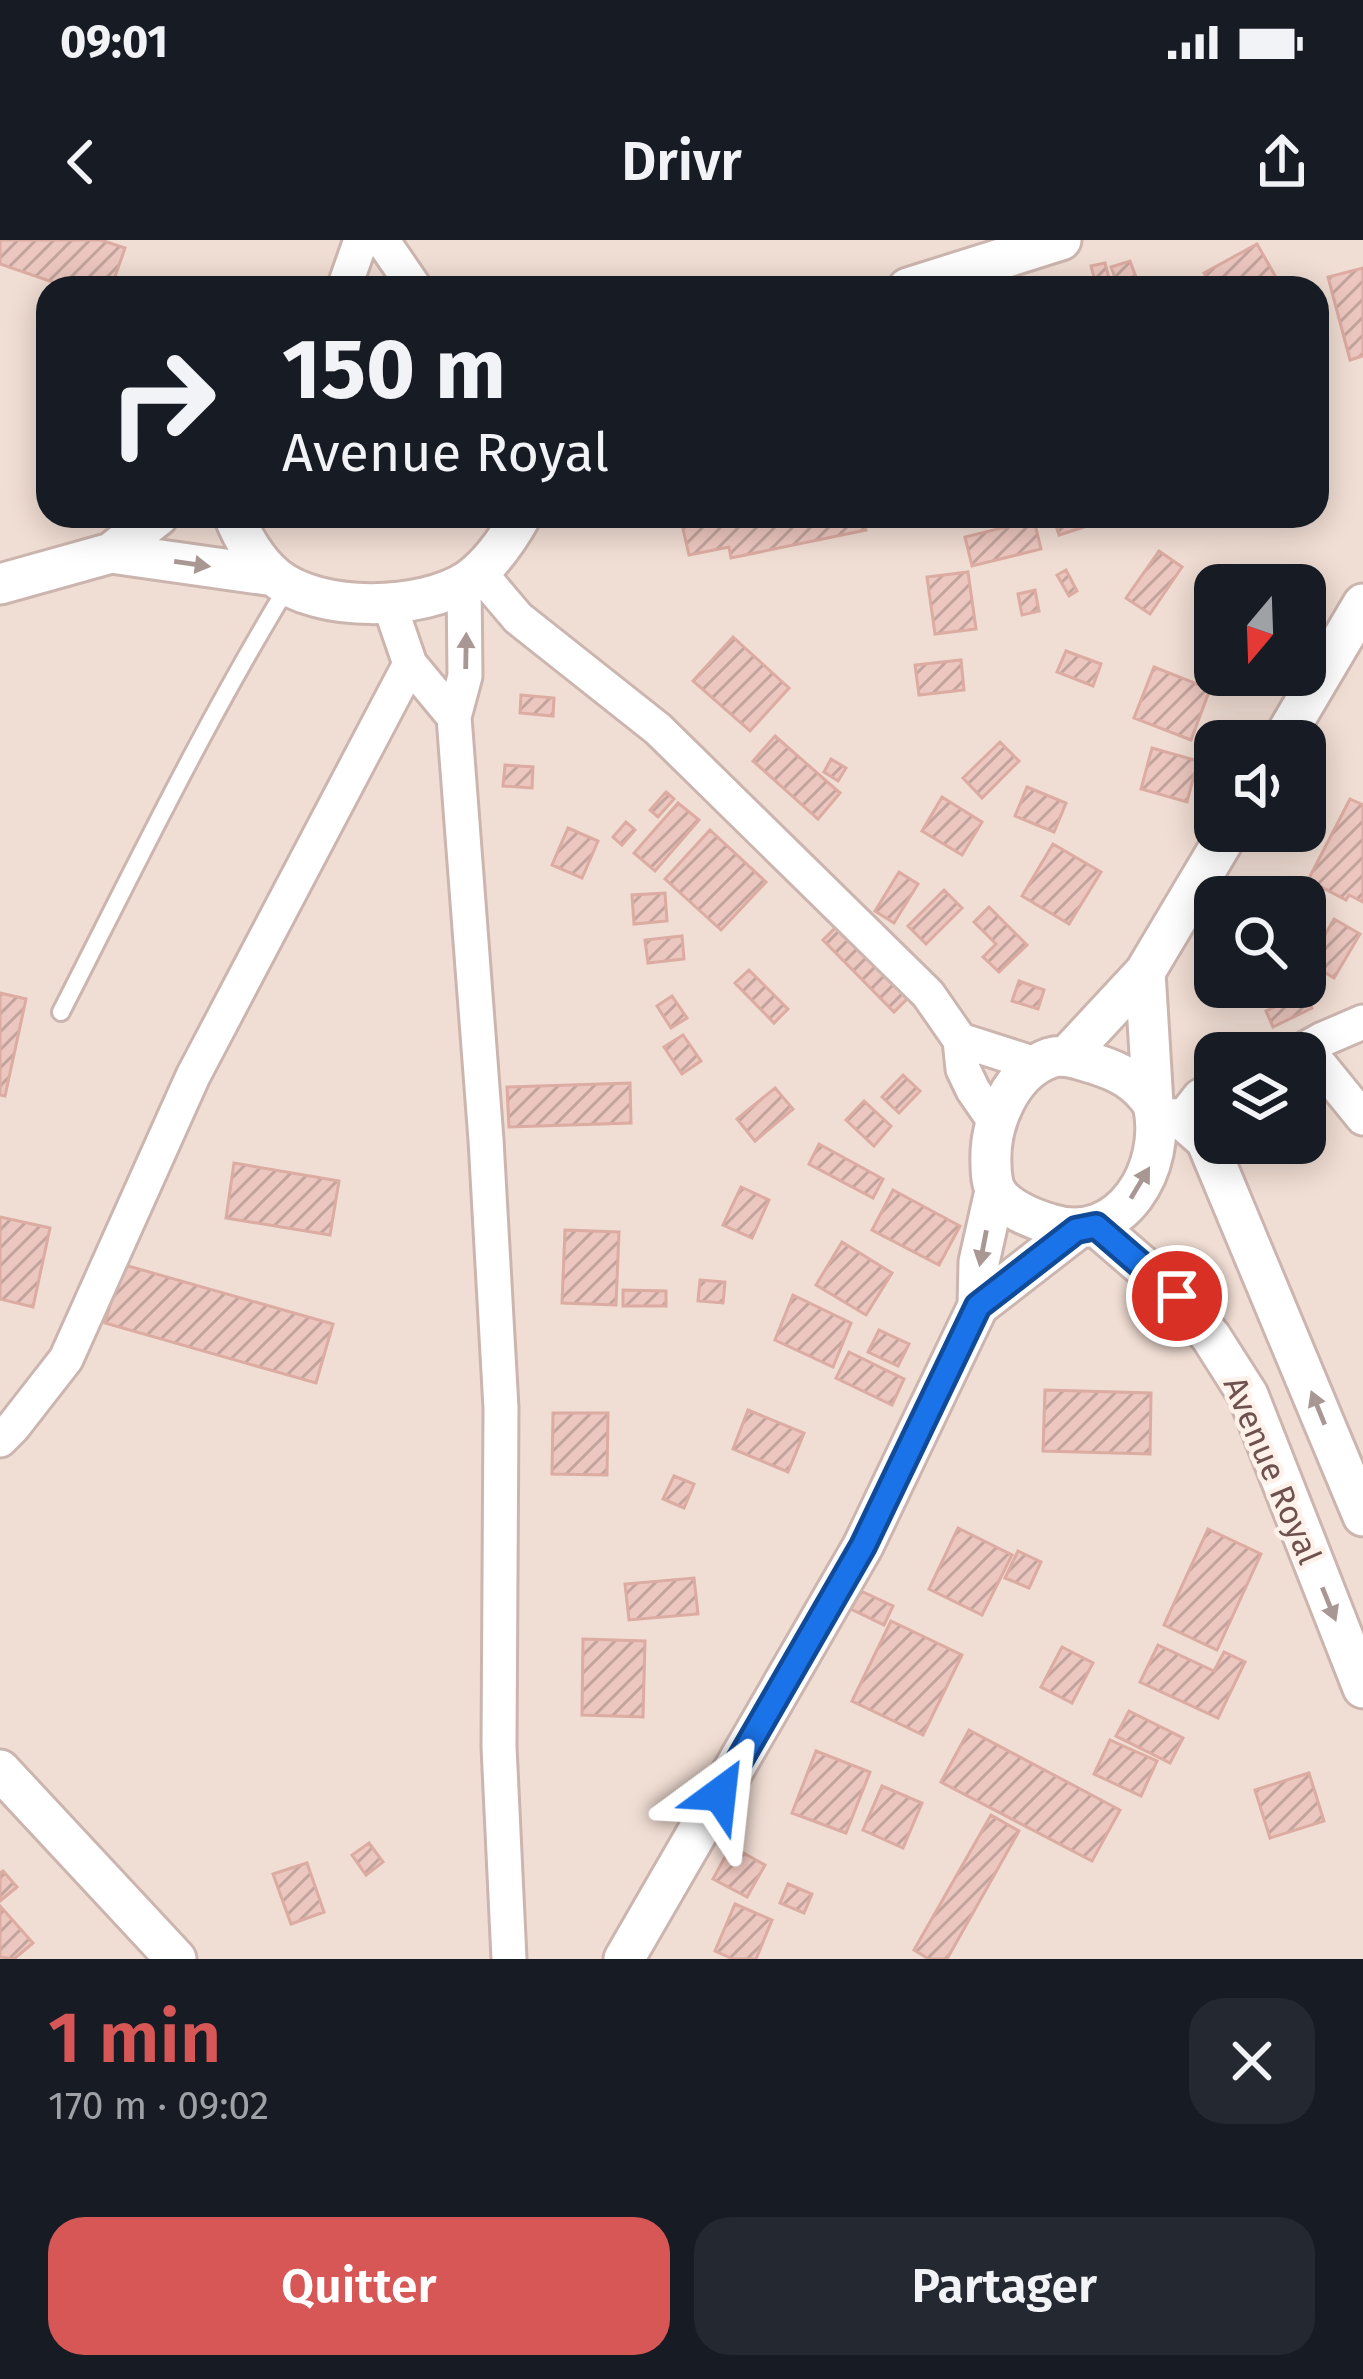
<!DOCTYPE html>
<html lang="fr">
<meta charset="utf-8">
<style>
body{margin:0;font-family:"Fira Sans",sans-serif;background:#242831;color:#f1f3f6;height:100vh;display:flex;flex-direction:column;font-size:45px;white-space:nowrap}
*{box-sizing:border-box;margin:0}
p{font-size:39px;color:#9ea1a6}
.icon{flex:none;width:66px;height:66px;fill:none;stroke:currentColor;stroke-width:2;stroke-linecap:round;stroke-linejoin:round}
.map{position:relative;height:1719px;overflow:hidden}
.side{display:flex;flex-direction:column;background:#171b24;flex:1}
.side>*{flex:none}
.guide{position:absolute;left:36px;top:36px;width:1293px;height:252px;border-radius:36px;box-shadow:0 6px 30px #0003;background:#171b24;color:#f1f3f6;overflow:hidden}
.needle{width:78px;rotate:199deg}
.tools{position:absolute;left:1194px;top:324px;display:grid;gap:24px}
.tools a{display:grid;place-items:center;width:132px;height:132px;border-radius:24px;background:#171b24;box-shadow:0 6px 30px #0003;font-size:60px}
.pin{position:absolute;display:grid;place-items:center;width:102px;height:102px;color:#fff;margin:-51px;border:6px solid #fff;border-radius:50%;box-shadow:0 3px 12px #0007}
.me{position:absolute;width:132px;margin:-66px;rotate:30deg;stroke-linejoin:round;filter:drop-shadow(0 0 9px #0008)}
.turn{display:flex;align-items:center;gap:42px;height:252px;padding:0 48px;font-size:54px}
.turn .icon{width:156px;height:156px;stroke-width:2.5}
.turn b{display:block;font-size:84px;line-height:102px}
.round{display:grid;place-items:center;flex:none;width:126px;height:126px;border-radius:36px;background:#242831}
.head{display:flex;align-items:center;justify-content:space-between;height:204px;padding:0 48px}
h1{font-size:72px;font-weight:600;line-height:90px;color:#d65756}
.button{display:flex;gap:24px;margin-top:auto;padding:24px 48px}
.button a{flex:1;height:138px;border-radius:36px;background:#d65756;color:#fff;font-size:48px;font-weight:600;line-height:138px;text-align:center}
.button a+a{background:#242831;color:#f1f3f6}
.status{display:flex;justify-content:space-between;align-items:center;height:84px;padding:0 60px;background:#171b24;direction:ltr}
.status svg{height:33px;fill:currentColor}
header{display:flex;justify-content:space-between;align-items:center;height:156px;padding:0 48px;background:#171b24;font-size:54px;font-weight:600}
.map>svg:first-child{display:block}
</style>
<div class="status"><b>09:01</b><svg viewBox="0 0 49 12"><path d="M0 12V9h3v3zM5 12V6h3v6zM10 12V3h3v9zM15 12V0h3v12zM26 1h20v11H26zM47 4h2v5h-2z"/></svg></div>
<header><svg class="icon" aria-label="back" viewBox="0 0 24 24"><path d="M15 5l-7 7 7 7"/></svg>Drivr<svg class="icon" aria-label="share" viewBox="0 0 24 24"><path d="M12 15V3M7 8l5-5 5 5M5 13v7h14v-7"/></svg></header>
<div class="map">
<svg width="1363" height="1719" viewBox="0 0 1363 1719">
<defs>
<pattern id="building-hatch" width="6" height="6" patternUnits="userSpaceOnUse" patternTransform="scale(3)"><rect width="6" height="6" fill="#ecc7bf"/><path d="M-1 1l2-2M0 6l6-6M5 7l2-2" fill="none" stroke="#c3a49d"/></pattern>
</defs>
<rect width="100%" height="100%" fill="#f9ece4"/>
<path fill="#f0ddd3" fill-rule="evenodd" d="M 0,0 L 1363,0 L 1363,1719 L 0,1719 ZM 48,48 L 1317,48 L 1317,276 L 48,276 ZM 1215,345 L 1305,345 L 1305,435 L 1215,435 ZM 1215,501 L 1305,501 L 1305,591 L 1215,591 ZM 1215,657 L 1305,657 L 1305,747 L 1215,747 ZM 1215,813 L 1305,813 L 1305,903 L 1215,903 Z"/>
<path fill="url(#building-hatch)" stroke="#dcaba1" stroke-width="3" d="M 0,0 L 101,0 L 125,8 L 111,48 L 70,48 L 0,24 Z
M 1257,4 L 1282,48 L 1212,48 L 1204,33 Z
M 1130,21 L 1140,48 L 1119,48 L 1111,27 Z
M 1105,23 L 1110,42 L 1096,45 L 1091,26 Z
M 1363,28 L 1363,116 L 1350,120 L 1328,37 Z
M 680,276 L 748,276 L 751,285 L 793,276 L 863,276 L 866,290 L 731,318 L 729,307 L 689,315 Z
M 1053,276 L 1118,276 L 1059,295 Z
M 1034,280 L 1041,309 L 972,326 L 965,297 Z
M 1159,311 L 1182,327 L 1150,374 L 1126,358 Z
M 1066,330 L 1077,351 L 1069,356 L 1057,335 Z
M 968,332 L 976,389 L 935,394 L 927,337 Z
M 1035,350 L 1039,371 L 1022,375 L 1018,354 Z
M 733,397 L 789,448 L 750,491 L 693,441 Z
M 1066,411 L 1101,424 L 1093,446 L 1057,432 Z
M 961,420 L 964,450 L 919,455 L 915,425 Z
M 1154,427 L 1210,449 L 1191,500 L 1134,478 Z
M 521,455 L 554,458 L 553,476 L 520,473 Z
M 775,496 L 840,553 L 818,579 L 753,521 Z
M 1000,502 L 1019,521 L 982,558 L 963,538 Z
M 1152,508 L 1198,521 L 1187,562 L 1141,549 Z
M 831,519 L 846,528 L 838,541 L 824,532 Z
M 505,525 L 533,527 L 532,548 L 503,546 Z
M 1027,547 L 1066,563 L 1054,592 L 1015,576 Z
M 666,552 L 674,559 L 658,577 L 650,570 Z
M 942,557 L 982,582 L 962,615 L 922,591 Z
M 1350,559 L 1363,565 L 1363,662 L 1349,655 L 1346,660 L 1308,640 Z
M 678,563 L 699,580 L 655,631 L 634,613 Z
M 626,582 L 635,590 L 622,605 L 613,597 Z
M 568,588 L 598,601 L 582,638 L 552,625 Z
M 710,590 L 766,642 L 721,690 L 665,639 Z
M 1053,604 L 1101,632 L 1069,684 L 1022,656 Z
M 899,632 L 918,644 L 894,683 L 875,671 Z
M 944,650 L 962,668 L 926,704 L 908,686 Z
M 665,653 L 667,681 L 634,684 L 632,655 Z
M 989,667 L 1027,705 L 999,732 L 983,717 L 996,704 L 974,682 Z
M 1334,679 L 1360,694 L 1334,738 L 1309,723 Z
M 840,683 L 912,754 L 894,772 L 823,700 Z
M 682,696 L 684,719 L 648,723 L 645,700 Z
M 749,730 L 788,769 L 774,783 L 735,743 Z
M 1019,741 L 1044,750 L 1038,769 L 1012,761 Z
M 0,753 L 26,759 L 5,856 L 0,855 Z
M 1305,753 L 1312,768 L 1273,787 L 1266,771 Z
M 672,756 L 687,778 L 671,788 L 657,766 Z
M 683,795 L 701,821 L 682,834 L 664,807 Z
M 1232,806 L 1235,813 L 1215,813 L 1215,831 L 1211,832 L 1206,813 Z
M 903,835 L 920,851 L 899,873 L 882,857 Z
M 630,843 L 631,883 L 509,887 L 507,847 Z
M 775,848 L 793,869 L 755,901 L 737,879 Z
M 864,861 L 891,886 L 874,906 L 846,880 Z
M 819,904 L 883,939 L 873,958 L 809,924 Z
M 234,923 L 339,941 L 330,995 L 226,978 Z
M 741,947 L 769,960 L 752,998 L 723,985 Z
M 893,950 L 960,986 L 939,1025 L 872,990 Z
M 0,977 L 50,988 L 33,1067 L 0,1059 Z
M 565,990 L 619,992 L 616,1065 L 562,1063 Z
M 842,1002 L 892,1033 L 866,1075 L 816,1045 Z
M 121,1024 L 333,1084 L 316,1143 L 105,1083 Z
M 700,1040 L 725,1042 L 723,1063 L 698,1061 Z
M 623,1050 L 666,1051 L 666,1066 L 623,1066 Z
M 793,1055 L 851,1083 L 833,1127 L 775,1100 Z
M 879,1090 L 909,1104 L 898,1126 L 868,1112 Z
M 849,1112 L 904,1139 L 892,1165 L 836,1138 Z
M 1045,1150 L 1151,1153 L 1150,1214 L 1043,1211 Z
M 748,1170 L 804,1193 L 788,1232 L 733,1209 Z
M 553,1173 L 608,1173 L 607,1235 L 552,1234 Z
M 674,1236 L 694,1244 L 684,1268 L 663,1259 Z
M 958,1288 L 1012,1315 L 982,1375 L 929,1349 Z
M 1208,1289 L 1261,1314 L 1217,1410 L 1164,1385 Z
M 1018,1311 L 1041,1322 L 1029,1348 L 1005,1338 Z
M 694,1338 L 698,1374 L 629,1380 L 625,1344 Z
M 861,1351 L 893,1366 L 884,1385 L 851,1369 Z
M 891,1381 L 962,1415 L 923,1495 L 852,1461 Z
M 583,1399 L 645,1401 L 643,1477 L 582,1475 Z
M 1158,1405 L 1214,1431 L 1224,1412 L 1245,1422 L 1218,1478 L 1140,1442 Z
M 1062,1407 L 1093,1423 L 1072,1463 L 1041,1447 Z
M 1129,1471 L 1183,1498 L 1170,1523 L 1116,1496 Z
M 969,1490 L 1120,1570 L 1092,1621 L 941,1542 Z
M 1110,1500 L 1157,1521 L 1141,1556 L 1094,1534 Z
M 816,1511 L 870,1532 L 846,1593 L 792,1573 Z
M 1309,1533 L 1324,1581 L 1270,1598 L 1255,1550 Z
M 882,1546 L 922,1563 L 903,1608 L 863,1590 Z
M 991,1575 L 1019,1591 L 947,1719 L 929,1719 L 914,1710 Z
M 369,1603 L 383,1622 L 366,1635 L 352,1615 Z
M 731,1606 L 765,1625 L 747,1657 L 713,1639 Z
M 307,1623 L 324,1672 L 291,1684 L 273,1634 Z
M 3,1631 L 17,1647 L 0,1661 L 0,1633 Z
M 788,1644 L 812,1654 L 804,1673 L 780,1663 Z
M 735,1664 L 772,1680 L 756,1719 L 733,1719 L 715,1711 Z
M 0,1666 L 33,1703 L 14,1719 L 0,1717 Z"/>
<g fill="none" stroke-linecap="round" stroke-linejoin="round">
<g stroke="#ccb5af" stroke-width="22">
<path id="service" d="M 61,772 C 134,629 204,484 288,346"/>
</g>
<g stroke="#ccb5af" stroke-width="39">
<path id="minor" d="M 382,0 L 415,48
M 344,48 L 361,0
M 479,332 L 518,378 L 658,489 L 928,754 L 960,800 L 963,829 L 973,850 L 995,882
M 464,343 L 465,436 L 454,477 L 486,900 L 501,1168 L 499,1507 L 509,1719
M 389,363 L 410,424 L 454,477
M 960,800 L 1038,825
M 1307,809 L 1363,878
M 1298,813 L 1321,800 L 1363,782
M 1182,879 L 1200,856 L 1215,850
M 0,1200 L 13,1187 L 66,1119 L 193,836 L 410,424"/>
</g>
<g stroke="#ccb5af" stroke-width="45">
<path id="tertiary" d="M 908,48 L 1061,0
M 234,276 C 242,297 257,322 275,337 C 319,373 422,371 469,340 C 491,324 508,299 521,276
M 111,313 L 274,336
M 0,344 L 111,313 L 158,276
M 1282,501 L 1363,364
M 1145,732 L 1153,864 C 1168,927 1121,1007 1050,984 C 1033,979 1005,968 996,951 C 992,945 991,931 991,924 C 989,885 1010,832 1050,818 C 1065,813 1080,820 1095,824 C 1121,832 1138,842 1153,864
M 1067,816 L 1145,732 L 1229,591
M 1156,878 L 1182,879 L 1206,900 L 1363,1276
M 1096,986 L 1177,1056 L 1211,1097 L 1248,1155 L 1363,1448
M 978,1066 L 1076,990
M 0,1530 L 176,1719
M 624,1719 L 863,1306 L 978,1066 L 979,1022 L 995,951"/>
</g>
<use href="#service" stroke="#fff" stroke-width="16"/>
<use href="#minor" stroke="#fff" stroke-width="33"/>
<use href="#tertiary" stroke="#fff" stroke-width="39"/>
</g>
<defs><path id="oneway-solid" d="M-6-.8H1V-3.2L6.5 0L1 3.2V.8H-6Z" transform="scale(3)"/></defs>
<g fill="#a99794">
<use href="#oneway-solid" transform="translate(192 324) rotate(8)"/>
<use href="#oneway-solid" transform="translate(466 411) rotate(-89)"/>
<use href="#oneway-solid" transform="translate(1140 943) rotate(-59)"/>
<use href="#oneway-solid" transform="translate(983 1008) rotate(101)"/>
<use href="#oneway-solid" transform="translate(1318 1168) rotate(-112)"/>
<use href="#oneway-solid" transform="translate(1329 1364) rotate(68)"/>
</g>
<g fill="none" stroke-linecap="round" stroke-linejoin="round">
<g stroke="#114b97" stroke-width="30">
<path id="route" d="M 720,1554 L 863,1306 L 978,1066 L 1076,990 L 1096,986 L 1177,1056"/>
</g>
<use href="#route" stroke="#1a73e8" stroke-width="21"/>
</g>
<g text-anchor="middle" stroke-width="9" stroke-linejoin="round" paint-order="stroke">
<g font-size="33" fill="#6f514d" stroke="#fdf1ea">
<text transform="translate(1273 1230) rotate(67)" y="12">Avenue Royal</text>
</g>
</g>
</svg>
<div class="tools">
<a><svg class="needle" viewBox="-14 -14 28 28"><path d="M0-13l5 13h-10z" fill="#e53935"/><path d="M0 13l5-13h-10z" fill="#9ea1a6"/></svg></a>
<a><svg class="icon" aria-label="sound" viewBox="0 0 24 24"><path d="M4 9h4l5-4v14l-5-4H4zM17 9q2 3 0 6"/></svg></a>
<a><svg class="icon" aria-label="search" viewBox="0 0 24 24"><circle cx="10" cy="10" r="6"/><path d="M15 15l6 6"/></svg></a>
<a><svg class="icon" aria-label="layers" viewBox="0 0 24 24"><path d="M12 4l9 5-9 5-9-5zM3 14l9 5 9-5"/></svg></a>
</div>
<div class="pin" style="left:1177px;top:1056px;background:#d93025"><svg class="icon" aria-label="arrive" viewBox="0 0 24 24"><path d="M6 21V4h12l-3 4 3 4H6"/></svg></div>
<svg class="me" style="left:720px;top:1554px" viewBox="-20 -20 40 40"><path d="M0-17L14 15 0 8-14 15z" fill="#1a73e8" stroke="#fff" stroke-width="4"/></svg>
<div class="guide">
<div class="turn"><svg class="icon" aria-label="right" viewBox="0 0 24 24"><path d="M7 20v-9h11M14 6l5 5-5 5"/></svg><div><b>150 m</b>Avenue Royal</div></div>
</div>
</div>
<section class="side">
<div class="head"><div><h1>1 min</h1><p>170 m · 09:02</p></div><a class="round"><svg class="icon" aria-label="close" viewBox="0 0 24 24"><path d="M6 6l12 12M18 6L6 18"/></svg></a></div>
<div class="button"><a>Quitter</a><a>Partager</a></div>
</section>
